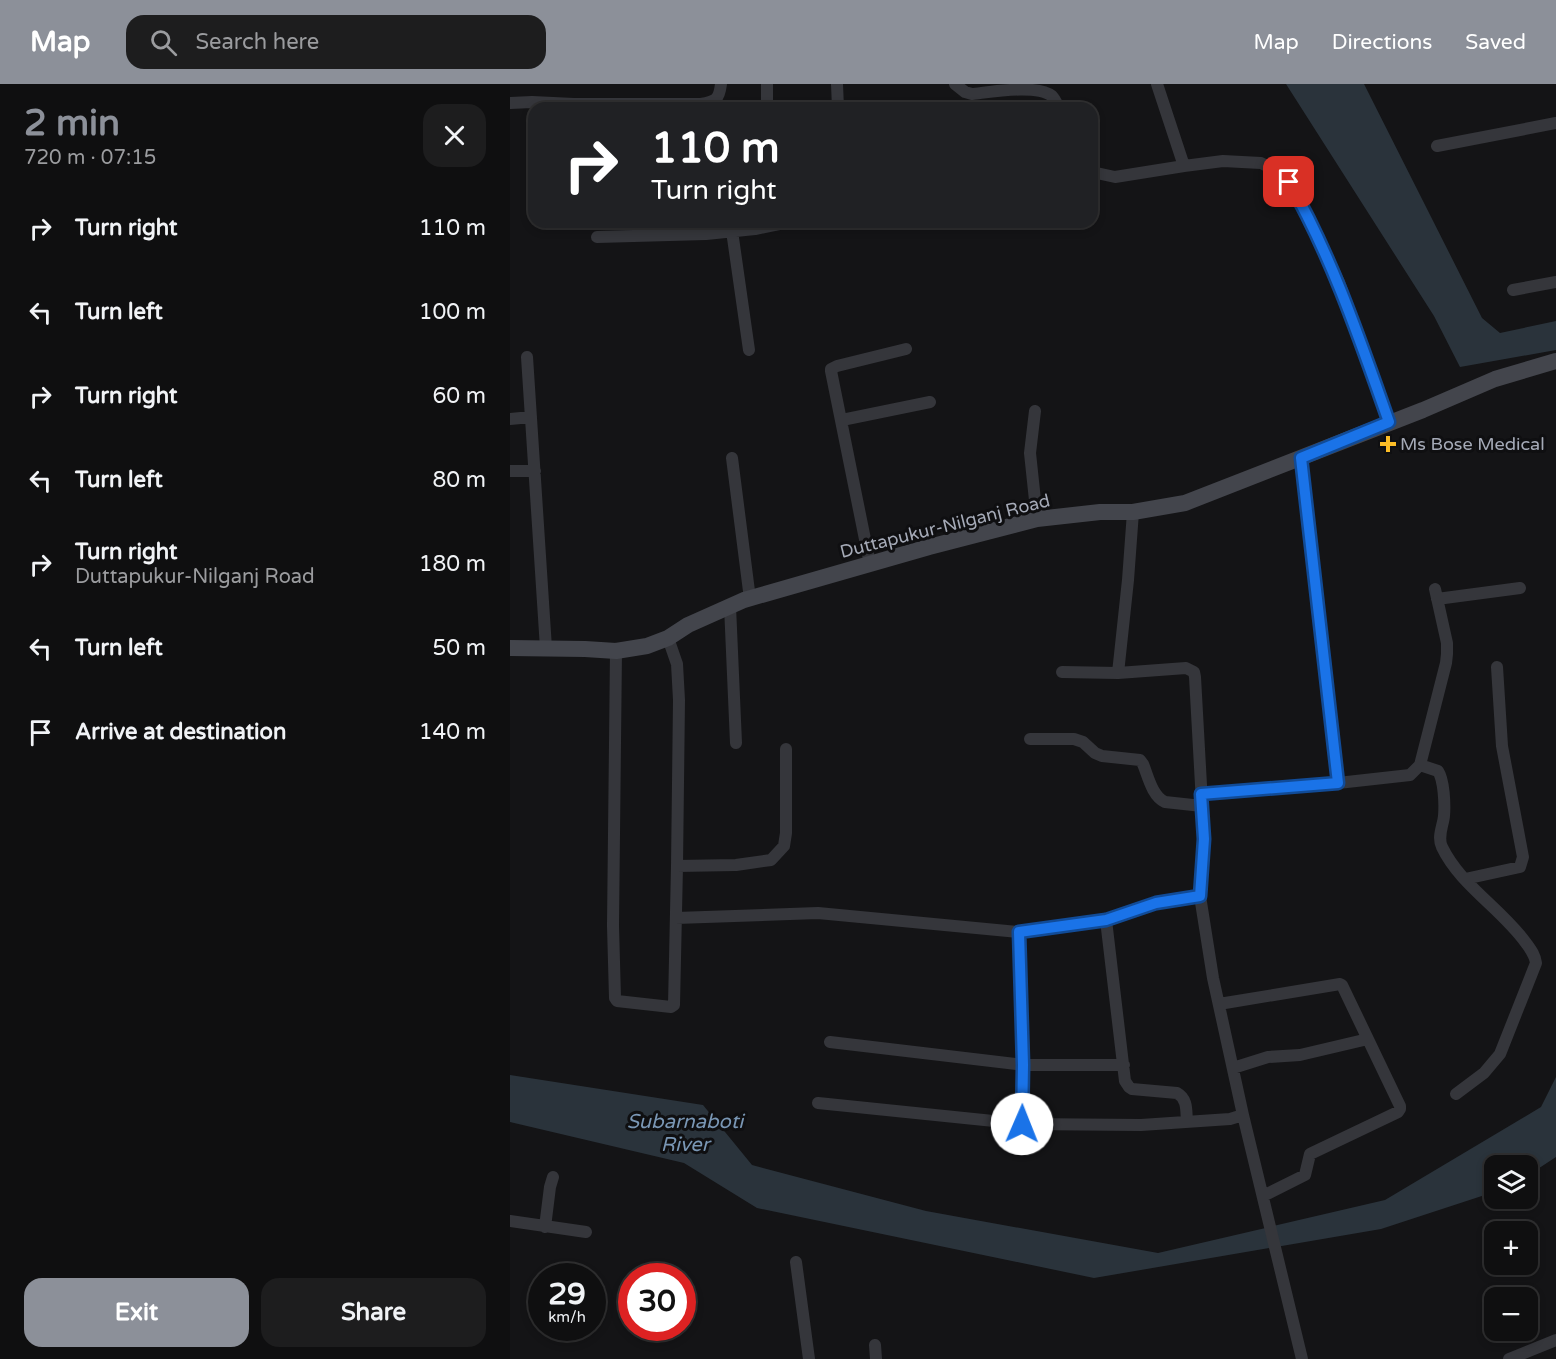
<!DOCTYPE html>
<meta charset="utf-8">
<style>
body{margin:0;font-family:"Varela Round",sans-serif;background:#1d1d1e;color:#f1f3f6;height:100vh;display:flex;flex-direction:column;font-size:22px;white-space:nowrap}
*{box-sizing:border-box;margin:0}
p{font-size:20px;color:#9b9c9f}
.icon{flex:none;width:33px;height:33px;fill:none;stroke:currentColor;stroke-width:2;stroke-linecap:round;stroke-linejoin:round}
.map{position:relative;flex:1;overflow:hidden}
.sheet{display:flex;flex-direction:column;background:#0f0f10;width:510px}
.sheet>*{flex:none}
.guide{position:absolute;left:18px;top:18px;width:570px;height:126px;border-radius:18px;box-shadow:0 3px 9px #0003,0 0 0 2px #2f2f30;background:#202124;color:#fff;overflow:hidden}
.tools{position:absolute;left:974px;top:1071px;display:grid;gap:12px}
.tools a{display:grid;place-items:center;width:54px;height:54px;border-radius:12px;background:#0f0f10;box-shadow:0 3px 9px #0003,0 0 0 2px #2f2f30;font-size:30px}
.speed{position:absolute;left:18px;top:1179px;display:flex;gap:12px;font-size:30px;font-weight:700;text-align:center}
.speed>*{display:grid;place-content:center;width:78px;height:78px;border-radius:50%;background:#0f0f10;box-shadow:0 3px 9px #0003,0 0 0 2px #2f2f30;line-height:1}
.speed small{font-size:15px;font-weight:400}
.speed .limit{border:9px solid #d22;background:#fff;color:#111}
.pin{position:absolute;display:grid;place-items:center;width:51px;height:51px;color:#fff;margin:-26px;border-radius:12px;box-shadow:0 3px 9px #0006}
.me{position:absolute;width:66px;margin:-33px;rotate:1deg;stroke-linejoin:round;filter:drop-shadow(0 0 4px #0008)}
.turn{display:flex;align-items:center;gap:21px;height:126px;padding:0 24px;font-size:27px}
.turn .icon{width:78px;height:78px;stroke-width:2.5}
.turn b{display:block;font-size:42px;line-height:51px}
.round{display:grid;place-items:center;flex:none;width:63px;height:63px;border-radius:18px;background:#1d1d1e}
.head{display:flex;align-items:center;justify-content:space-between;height:102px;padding:0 24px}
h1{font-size:36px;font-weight:700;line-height:45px;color:#8c9099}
.cta{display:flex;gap:12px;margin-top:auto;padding:12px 24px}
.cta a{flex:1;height:69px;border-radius:18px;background:#8c9099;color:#fff;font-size:24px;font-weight:700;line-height:69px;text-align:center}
.cta a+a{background:#1d1d1e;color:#f1f3f6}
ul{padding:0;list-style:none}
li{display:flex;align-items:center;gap:18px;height:84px;padding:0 24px}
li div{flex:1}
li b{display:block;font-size:22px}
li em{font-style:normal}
header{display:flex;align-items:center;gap:36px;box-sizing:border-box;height:84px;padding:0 30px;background:#8c9099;color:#fff}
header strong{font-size:28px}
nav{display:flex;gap:33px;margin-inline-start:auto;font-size:21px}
.search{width:420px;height:54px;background:#1d1d1e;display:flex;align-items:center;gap:15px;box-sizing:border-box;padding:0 21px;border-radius:18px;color:#9b9c9f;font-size:22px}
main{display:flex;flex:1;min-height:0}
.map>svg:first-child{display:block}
</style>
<header>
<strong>Map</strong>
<div class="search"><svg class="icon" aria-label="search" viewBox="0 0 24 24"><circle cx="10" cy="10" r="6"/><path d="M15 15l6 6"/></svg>Search here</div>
<nav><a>Map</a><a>Directions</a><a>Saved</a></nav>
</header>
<main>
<section class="sheet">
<div class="head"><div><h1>2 min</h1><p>720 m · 07:15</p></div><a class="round"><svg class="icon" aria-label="close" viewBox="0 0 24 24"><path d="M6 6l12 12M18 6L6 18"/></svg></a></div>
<ul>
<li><svg class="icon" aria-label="right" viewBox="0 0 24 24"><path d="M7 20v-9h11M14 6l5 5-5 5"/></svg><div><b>Turn right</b></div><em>110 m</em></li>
<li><svg class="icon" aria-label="left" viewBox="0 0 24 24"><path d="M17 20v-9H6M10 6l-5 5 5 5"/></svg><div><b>Turn left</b></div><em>100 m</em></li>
<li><svg class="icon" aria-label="right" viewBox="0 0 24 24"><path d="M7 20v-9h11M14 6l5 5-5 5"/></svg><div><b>Turn right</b></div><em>60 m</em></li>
<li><svg class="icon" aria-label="left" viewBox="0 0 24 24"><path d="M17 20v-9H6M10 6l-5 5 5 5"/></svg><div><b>Turn left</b></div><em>80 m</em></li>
<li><svg class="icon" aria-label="right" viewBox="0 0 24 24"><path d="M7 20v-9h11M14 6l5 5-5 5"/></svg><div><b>Turn right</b><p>Duttapukur-Nilganj Road</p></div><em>180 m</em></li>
<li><svg class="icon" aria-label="left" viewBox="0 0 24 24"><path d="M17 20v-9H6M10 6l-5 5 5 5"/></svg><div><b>Turn left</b></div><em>50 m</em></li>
<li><svg class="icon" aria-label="arrive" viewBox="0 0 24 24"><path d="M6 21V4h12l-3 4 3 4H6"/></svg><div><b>Arrive at destination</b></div><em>140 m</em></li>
</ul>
<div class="cta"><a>Exit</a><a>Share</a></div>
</section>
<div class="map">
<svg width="1046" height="1275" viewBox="0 0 1046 1275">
<rect width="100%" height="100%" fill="#141416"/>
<path fill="#2a333b" d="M 776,0 L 854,0 L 972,234 L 990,249 L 1046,237 L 1046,266 L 950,283 L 924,232 Z
M 0,991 L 193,1021 L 242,1081 L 416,1127 L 648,1169 L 875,1116 L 1031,1023 L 1046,993 L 1046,1073 L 1017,1092 L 1017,1082 L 984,1082 L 984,1108 L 871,1145 L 584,1194 L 247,1124 L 174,1079 L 0,1038 Z"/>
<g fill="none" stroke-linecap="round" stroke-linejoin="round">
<path stroke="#35363b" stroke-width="12" d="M 257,0 L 257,24
M 327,0 L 328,24
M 445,0 L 455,8 L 462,10 C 481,8 527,0 542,12 C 545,15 547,20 549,24
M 647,0 L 674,82
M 0,19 L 22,18 L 64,20 L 191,20 C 206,17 209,16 211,0
M 927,62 L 1046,39
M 582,88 L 605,93 L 674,82 L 713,77 L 751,79 L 765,86 L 779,98 L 793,122 L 829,198 L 879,338
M 222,147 L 239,266
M 87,153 L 196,150 L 245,145 L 279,138
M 1003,206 L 1046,198
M 17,273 L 36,564
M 525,327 L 520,369 L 527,435
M 0,335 L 21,333
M 332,336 L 420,318
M 222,374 L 240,515
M 791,374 L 828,699
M 0,387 L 25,387
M 360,480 L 321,287 L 321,285 L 327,282 L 396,265
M 927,515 L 1010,504
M 220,522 L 226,659
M 106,567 L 103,842 L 105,914 L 107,917 L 161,923 L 164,921 L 167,782 L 169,616 L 167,580 L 158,554
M 552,588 L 608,589 L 676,584 L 684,588 L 685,593 L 694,755 L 690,812 L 703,894 L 733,1031 L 792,1275
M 608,589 L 618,496 L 623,428
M 520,655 L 564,655 L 573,658 L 585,669 L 592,672 L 630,676 L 633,680 C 638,692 642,712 655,718 L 692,722
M 910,681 L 928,687 C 934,696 935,720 934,732 C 933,742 927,753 932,763 C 950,801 992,825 1016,859 C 1021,866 1025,871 1026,879 L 990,970 L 974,989 L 946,1010
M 691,710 L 828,699 L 900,691 L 910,681 L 936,579 L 937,570 L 937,559 L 925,505
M 167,782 L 226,781 L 261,776 L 274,762 L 276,749 L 276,665
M 955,795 L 1010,783 L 1013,773 L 992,662 L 987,583
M 166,834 L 308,829 L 509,848 L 596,836 L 646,819 L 690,812
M 596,836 L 615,997 L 619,1003 L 622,1005 L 667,1009 C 678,1015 676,1027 677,1038
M 509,848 L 514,981 L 512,1040
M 709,920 L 830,900 L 832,901 L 890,1022 L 890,1025 L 888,1028 L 800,1070 L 795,1091 L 753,1112
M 320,958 L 514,981 L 614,981
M 723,984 L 758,973 L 790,971 L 858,955
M 308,1019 L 512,1040 L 631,1041 L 720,1035 L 733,1031
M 0,1137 L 76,1148
M 35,1143 L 40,1103 L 43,1093
M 286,1178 L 299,1275
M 365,1261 L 366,1275
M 999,1275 L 1046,1256"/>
<path stroke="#43454c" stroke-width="16" d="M 0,564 L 75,565 L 106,567 L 137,562 L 158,554 L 178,541 L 234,516 L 419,463 L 527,435 L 590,428 L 623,428 L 675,419 L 913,326 L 985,295 L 1046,277"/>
</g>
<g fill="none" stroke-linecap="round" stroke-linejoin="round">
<g stroke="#114b97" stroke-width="15">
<path id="route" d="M 512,1040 L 513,981 L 509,848 L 596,836 L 646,819 L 690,812 L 694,755 L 691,710 L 828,699 L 791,374 L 879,338 C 850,256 822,173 779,98"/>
</g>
<use href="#route" stroke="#1a73e8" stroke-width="10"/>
</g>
<path fill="#fcbd26" stroke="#0f0f11" stroke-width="2" d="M875 351h6v6h6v6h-6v6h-6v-6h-6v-6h6z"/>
<g text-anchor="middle" stroke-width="6" stroke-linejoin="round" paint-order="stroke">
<g font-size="18" fill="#a5aab7" stroke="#0f0f11" text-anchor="start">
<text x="890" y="366">Ms Bose Medical</text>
</g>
<g font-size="18" fill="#a5aab7" stroke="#0f0f11">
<text transform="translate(435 442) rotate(-14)" y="6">Duttapukur-Nilganj Road</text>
</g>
<g font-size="20" font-style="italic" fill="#7a97b5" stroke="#0f0f11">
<text x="175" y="1044">Subarnaboti<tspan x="175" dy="23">River</tspan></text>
</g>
</g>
</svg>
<div class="tools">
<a><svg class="icon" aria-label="layers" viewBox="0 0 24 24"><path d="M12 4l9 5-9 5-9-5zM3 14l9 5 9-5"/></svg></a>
<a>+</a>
<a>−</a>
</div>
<div class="speed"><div>29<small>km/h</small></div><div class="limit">30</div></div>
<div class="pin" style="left:779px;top:98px;background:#d93025"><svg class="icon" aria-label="arrive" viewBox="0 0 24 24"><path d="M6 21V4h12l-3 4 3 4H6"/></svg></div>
<svg class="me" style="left:512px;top:1040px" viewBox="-20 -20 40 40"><circle r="19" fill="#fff"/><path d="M0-13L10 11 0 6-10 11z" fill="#1a73e8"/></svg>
<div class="guide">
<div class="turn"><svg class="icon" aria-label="right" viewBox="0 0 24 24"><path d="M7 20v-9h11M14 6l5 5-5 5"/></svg><div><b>110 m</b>Turn right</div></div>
</div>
</div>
</main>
